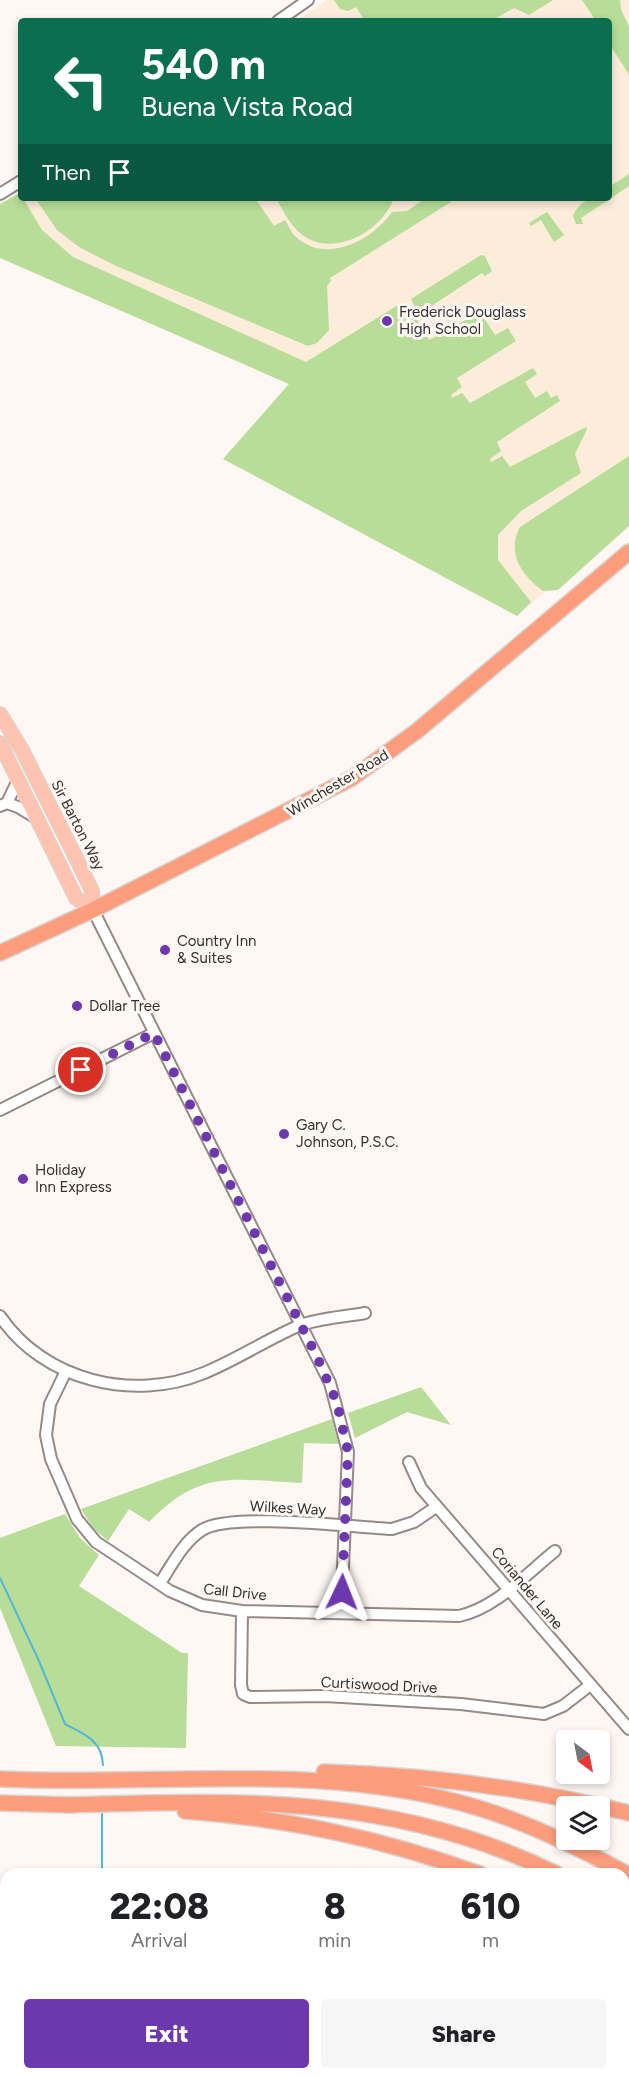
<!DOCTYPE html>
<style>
body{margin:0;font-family:Figtree,sans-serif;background:#f6f6f6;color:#202124;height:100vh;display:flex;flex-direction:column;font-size:22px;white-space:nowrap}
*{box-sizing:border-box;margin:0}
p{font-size:20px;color:#757577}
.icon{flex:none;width:33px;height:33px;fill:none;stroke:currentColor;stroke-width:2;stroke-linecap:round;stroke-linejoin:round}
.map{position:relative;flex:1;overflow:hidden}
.details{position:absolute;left:0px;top:1868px;width:630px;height:212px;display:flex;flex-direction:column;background:#fff;border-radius:18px 18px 0 0;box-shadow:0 3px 9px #0003}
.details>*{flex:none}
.banner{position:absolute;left:18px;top:18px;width:594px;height:183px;border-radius:6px;box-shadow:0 3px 9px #0003;background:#0b6e4f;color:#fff;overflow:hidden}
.needle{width:39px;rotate:148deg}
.controls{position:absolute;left:556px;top:1730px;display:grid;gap:12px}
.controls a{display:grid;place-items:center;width:54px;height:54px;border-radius:6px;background:#fff;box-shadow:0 3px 9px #0003;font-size:30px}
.pin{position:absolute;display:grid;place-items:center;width:51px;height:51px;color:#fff;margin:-26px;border:3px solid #fff;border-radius:50%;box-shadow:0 2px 6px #0007}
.me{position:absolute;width:66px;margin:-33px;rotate:2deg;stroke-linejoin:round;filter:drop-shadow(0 0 4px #0008)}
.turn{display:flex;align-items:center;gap:21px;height:126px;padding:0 24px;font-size:27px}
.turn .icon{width:78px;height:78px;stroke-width:2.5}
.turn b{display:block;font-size:42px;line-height:51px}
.then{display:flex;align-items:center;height:57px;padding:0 24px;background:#0003;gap:12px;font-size:22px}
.eta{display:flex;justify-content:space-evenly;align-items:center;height:102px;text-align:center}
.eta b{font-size:36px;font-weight:800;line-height:42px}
.action{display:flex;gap:12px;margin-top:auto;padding:12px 24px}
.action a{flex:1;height:69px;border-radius:6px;background:#6d38ae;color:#fff;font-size:24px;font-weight:800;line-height:69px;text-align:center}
.action a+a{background:#f6f6f6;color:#202124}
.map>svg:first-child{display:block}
</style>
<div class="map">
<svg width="629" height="2078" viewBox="0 0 629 2078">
<rect width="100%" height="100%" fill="#fef7f4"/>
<path fill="#fcecda" d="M 327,0 L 629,0 L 629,520 L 517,616 L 289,384 L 0,258 L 0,204 L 21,192 L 21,198 L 609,198 L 609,21 L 297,21 Z"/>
<path fill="#b7dd98" d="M 334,0 L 553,0 L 529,15 L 514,8 L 491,21 L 365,21 L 356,7 L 348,11 L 340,9 Z
M 582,0 L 620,0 L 621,10 L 629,26 L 629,75 L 609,43 L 609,21 L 596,21 Z
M 629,174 L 629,186 L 581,218 L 583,224 L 576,224 L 573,216 C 581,199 591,198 609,198 L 609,187 Z
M 20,193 L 42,230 L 73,257 L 306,362 L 398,305 L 409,306 L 429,340 L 493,305 L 496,310 L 484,318 L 495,335 L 508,328 L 516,341 L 457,378 L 462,387 L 451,395 L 452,398 L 462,393 L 470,403 L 533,368 L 537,374 L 525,382 L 535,398 L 547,391 L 551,398 L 557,395 L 560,401 L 497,442 L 501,451 L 490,459 L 491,462 L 502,456 L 510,467 L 586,427 L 587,429 L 575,454 L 581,473 L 521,511 L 498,535 L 498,560 L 531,602 L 517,616 L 223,459 L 289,384 L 0,258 L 0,204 Z
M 35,198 L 255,198 L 274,226 L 285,220 C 288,225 291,232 295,236 C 325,265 372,241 392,212 L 407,211 L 426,198 L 449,198 L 451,202 L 330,278 L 331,281 L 327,286 L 329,330 L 317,343 L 308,346 L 114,265 L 79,247 L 57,230 Z
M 276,198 L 394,198 C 383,229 339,256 307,238 C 292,230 284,212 276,198 Z
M 547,212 L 564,235 L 554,242 L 541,220 L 531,226 L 529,223 Z
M 481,255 L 485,256 L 492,271 L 485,276 L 482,273 L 419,314 L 411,299 Z
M 629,456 L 629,526 L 558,590 L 543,591 C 522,576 506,552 520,527 Z
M 421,1387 L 451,1425 L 407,1412 L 355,1438 L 348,1413 Z
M 332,1419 L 339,1444 L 304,1443 L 302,1483 C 233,1480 201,1468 149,1522 L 129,1509 L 108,1541 L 93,1528 L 81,1509 Z
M 65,1514 L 80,1538 L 99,1555 L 79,1586 L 182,1653 L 188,1653 L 186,1748 L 56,1746 L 0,1608 L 0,1538 Z"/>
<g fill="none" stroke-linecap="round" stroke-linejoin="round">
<path stroke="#51b7d5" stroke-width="2" d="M 0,1578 L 39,1661 L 65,1724 C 85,1735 102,1740 103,1765
M 102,1874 L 102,1814
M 50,2073 L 53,2078
M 15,2078 L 15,2073
M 87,2078 L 97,2073"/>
<g stroke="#958a86" stroke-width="14">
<path id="minor" d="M 278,21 L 308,0
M 0,194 L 21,181
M 7,803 L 18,807 L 38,819
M 0,806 L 7,803 L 18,780
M 93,910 L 330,1383 L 348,1452 L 341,1613
M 0,1110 L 154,1033
M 0,1316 C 44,1381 133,1402 204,1373 C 236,1360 266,1340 298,1326 C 318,1318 344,1317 365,1313
M 66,1371 L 50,1404 L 46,1435 L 51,1459 L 77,1519 L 96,1542 L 170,1591 L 202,1605 L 242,1611 L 459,1616 C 496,1608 526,1574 555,1551
M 409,1462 L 421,1488 L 629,1729
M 160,1583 C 172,1565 183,1542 202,1530 C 230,1512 353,1527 392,1529 L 414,1522 L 436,1507
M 242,1611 L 241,1685 L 243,1694 L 250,1697 L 325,1696 L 461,1704 L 544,1714 L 563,1706 L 589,1686"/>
</g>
<g stroke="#d7d6d5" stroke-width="16">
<path id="major" d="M 0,714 L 22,750 L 77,860 L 92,891 L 93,910
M 0,743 L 76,898 L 93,910"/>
</g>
<g stroke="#d7d6d5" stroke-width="18">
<path id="highway" d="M 0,953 L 93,910 L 352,778 L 417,731 L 629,552
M 324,1772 C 428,1775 528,1788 629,1813
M 0,1779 C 148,1786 299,1764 445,1799 C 511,1814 570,1843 629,1875
M 0,1803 L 74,1805
M 65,1805 C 240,1800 394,1794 557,1874
M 185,1811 C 290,1819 380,1838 480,1874
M 624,1914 L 629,1918
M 624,1950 L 629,1953"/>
</g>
<use href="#minor" stroke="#fff" stroke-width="10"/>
<use href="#major" stroke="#fec4b0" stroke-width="14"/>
<use href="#highway" stroke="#fd9d7c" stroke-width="15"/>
</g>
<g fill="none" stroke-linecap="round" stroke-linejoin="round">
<path stroke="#6d38ae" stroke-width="10" stroke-dasharray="0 18" d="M 81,1070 L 154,1033 L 318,1359 L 337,1403 L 348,1452 L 342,1592"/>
</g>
<g fill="#6d38ae" stroke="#fef7f4" stroke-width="2">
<circle cx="387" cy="321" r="6"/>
<circle cx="165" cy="950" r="6"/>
<circle cx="77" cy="1006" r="6"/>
<circle cx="284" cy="1134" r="6"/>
<circle cx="23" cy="1179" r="6"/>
</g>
<g text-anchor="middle" stroke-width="6" stroke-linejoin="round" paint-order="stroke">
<g font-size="15" fill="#35302f" stroke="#fef7f4" text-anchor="start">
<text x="399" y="317">Frederick Douglass<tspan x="399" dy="17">High School</tspan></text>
<text x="177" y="946">Country Inn<tspan x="177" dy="17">&amp; Suites</tspan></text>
<text x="89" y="1011">Dollar Tree</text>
<text x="296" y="1130">Gary C.<tspan x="296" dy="17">Johnson, P.S.C.</tspan></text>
<text x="35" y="1175">Holiday<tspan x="35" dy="17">Inn Express</tspan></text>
</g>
<g font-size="15" fill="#35302f" stroke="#fef7f4">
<text transform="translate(338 783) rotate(-31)" y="5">Winchester Road</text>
<text transform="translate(78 825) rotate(63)" y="5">Sir Barton Way</text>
<text transform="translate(288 1508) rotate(3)" y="5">Wilkes Way</text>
<text transform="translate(527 1588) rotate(50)" y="5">Coriander Lane</text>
<text transform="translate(235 1592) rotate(6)" y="5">Call Drive</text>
<text transform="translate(379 1685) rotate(3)" y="5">Curtiswood Drive</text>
</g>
</g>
</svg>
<div class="controls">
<a><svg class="needle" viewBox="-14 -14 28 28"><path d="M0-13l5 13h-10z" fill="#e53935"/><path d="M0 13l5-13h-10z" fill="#757577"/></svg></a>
<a><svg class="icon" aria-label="layers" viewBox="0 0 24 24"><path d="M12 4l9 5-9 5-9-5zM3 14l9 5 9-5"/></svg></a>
</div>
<div class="pin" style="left:81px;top:1070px;background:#d93025"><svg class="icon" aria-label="arrive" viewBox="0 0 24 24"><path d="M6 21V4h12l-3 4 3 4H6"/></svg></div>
<svg class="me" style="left:342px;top:1592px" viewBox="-20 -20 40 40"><path d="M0-17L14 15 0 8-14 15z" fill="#6d38ae" stroke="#fff" stroke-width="4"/></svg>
<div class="banner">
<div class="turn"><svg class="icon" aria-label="left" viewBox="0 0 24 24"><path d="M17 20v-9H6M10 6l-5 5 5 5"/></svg><div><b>540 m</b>Buena Vista Road</div></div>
<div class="then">Then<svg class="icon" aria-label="arrive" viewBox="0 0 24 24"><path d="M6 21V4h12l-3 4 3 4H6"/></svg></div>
</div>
<section class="details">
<div class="eta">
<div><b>22:08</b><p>Arrival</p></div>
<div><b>8</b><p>min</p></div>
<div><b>610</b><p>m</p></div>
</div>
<div class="action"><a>Exit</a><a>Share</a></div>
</section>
</div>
